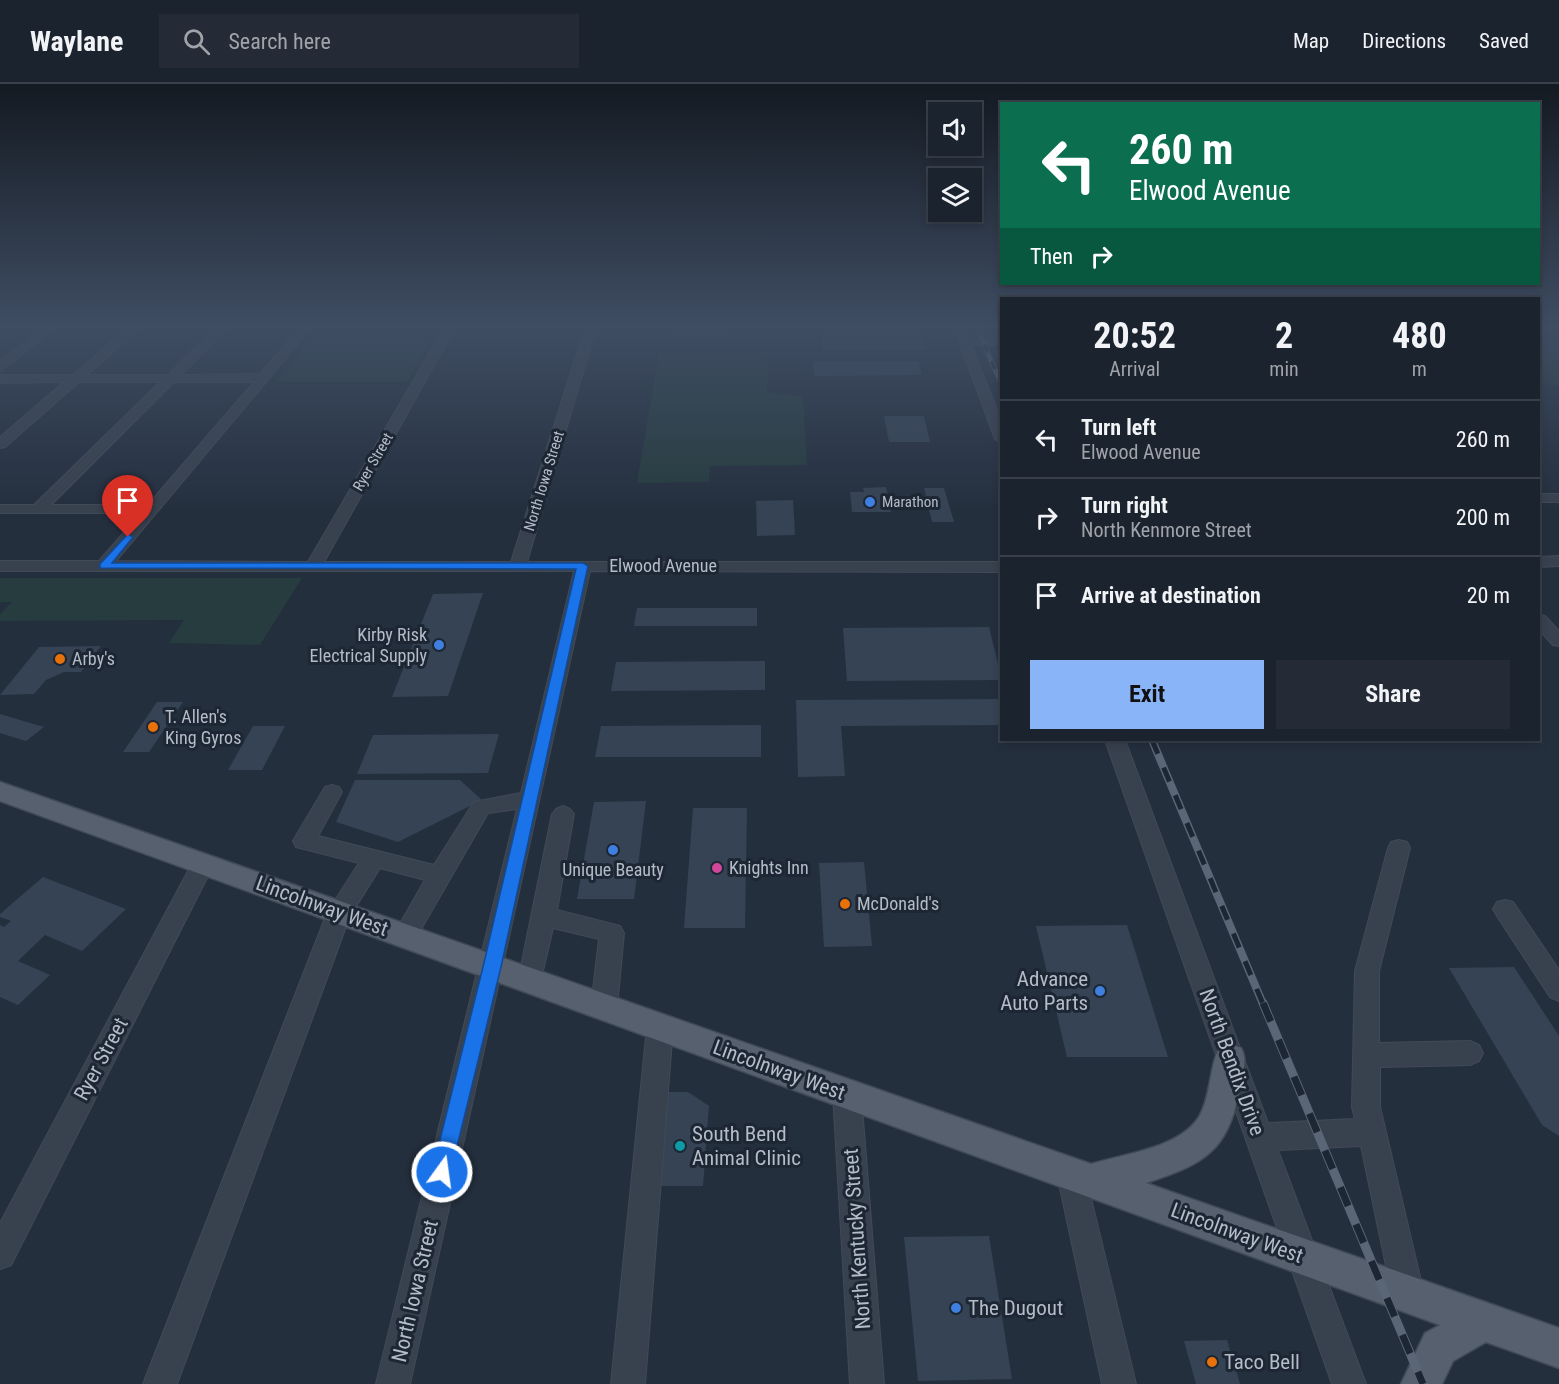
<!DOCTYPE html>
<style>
body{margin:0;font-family:"Roboto Condensed",sans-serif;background:#242b36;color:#f1f3f6;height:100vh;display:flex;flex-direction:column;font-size:22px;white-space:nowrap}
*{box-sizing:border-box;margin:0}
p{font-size:20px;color:#a0a4aa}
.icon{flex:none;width:33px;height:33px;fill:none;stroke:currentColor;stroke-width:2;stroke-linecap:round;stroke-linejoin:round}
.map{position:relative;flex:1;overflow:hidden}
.side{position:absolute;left:1000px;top:213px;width:540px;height:444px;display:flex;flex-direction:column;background:#1b232e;border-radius:0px;box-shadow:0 3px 9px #0003,0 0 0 2px #39404a}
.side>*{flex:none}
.banner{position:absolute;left:1000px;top:18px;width:540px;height:183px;border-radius:0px;box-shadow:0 3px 9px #0003,0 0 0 2px #39404a;background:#0b6e4f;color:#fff;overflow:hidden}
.buttons{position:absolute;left:928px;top:18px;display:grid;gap:12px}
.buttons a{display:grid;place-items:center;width:54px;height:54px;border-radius:0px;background:#1b232e;box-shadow:0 3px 9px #0003,0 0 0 2px #39404a;font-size:30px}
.pin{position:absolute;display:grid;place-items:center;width:51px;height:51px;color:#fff;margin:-62px -26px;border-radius:50% 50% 50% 0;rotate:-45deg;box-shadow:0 0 6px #0007}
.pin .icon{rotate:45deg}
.me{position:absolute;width:66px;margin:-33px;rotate:14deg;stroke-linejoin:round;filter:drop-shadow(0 0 4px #0008)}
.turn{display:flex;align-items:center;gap:21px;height:126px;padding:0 30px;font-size:27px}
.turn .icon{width:78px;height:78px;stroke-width:2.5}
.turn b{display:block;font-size:42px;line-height:51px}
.then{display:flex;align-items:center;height:57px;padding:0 30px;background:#0003;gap:12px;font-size:22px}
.eta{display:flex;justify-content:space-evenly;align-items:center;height:102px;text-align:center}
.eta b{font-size:36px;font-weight:700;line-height:42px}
.primary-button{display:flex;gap:12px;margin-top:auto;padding:12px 30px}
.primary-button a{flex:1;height:69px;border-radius:0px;background:#8ab4f8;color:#111;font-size:24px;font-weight:700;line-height:69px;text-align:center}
.primary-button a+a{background:#242b36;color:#f1f3f6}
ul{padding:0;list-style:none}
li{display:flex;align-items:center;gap:18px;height:78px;padding:0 30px;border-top:2px solid #39404a}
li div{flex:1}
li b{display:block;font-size:22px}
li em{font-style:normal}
header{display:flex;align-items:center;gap:36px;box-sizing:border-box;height:84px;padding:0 30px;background:#1b232e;border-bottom:2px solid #39404a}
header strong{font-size:28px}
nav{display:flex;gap:33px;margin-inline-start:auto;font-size:21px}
.search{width:420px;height:54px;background:#242b36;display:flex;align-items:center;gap:15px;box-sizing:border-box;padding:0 21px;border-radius:0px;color:#a0a4aa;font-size:22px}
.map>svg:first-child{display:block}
</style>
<header>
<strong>Waylane</strong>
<div class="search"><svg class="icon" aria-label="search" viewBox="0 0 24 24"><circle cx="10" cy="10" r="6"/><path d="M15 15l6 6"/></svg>Search here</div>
<nav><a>Map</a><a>Directions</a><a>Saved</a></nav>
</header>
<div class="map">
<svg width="1559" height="1300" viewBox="0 0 1559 1300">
<rect width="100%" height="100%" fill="#242f3e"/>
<path fill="#263c3f" d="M 313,253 L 433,253 L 406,298 L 276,298 Z
M 1539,253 L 1559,256 L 1559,302 L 1539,297 Z
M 659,268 L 769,268 L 767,308 L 803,313 L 807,381 L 710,382 L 709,398 L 637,399 Z
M 0,494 L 302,494 L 260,561 L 169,559 L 184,536 L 0,537 L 0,530 L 12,518 L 0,518 Z"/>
<path fill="#364354" d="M 673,244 L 726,244 L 725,254 L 671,254 Z
M 853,245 L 863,245 L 864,250 L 921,250 L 926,266 L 823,266 L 821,250 L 853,250 Z
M 813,277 L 918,277 L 922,291 L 814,292 Z
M 884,332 L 924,332 L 930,358 L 889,358 Z
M 886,403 L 891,428 L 852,428 L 850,408 L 864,408 L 863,404 Z
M 924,404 L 944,404 L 954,438 L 932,438 Z
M 793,416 L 795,451 L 757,452 L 756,417 Z
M 483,509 L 448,612 L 392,613 L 433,510 Z
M 637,524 L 757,524 L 757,542 L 634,542 Z
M 989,543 L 1002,596 L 847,597 L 843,544 Z
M 101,562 L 81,588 L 64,588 L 46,596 L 34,610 L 0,611 L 39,563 Z
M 765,577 L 765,606 L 611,607 L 616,578 Z
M 1000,615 L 1002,641 L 841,642 L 845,692 L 798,693 L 796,616 Z
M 157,618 L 183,618 L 149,668 L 123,668 Z
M 0,630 L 44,643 L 26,657 L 0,649 Z
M 761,641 L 761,673 L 595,673 L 601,642 Z
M 253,642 L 285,642 L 262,686 L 228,686 Z
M 499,650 L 488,689 L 357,690 L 373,651 Z
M 355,696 L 460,696 L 482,716 L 398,758 L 336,738 Z
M 646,717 L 634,815 L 577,815 L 594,718 Z
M 693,724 L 747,724 L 745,844 L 684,844 Z
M 864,778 L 872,862 L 824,863 L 819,779 Z
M 43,793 L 126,825 L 82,867 L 45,851 L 18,877 L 50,891 L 18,921 L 0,913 L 0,841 L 4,843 L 11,837 L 0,833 L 0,830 Z
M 1127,841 L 1168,973 L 1067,973 L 1036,842 Z
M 1514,883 L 1559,952 L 1559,1052 L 1542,1041 L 1449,884 Z
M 660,1008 L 688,1008 L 709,1022 L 703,1102 L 651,1102 Z
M 989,1152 L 1012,1295 L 918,1297 L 904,1153 Z
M 1227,1256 L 1240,1300 L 1196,1300 L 1184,1257 Z"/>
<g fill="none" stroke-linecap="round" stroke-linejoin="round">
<g stroke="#414a57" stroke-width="2">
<path id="minor" d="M 44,244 L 57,244 L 0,287 L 0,277 Z
M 128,244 L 140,244 L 87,291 L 168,291 L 215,244 L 227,244 L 181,291 L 260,290 L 300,244 L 311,244 L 116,477 L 308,478 L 444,244 L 455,244 L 324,478 L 511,478 L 585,244 L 596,244 L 527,478 L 1002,478 L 1002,488 L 590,487 L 410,1300 L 376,1300 L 517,725 L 488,729 L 413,859 L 405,862 L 397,859 L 393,852 L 425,796 L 380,784 L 350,832 L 177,1300 L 143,1300 L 327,829 L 359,779 L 296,763 L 293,757 L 325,703 L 332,701 L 339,703 L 342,708 L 318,752 L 434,781 L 474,718 L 521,709 L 574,487 L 0,487 L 0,477 L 99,477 L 141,429 L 0,429 L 0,421 L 34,421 L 160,298 L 79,298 L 5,363 L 0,364 L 0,353 L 64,298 L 0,299 L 0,291 L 73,291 ZM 174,298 L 254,298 L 148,421 L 51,421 Z
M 954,244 L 965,244 L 969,255 L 1002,255 L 1002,261 L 971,261 L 1002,338 L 1002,359 L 995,355 Z
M 1539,410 L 1559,410 L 1559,418 L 1539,418 Z
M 1559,472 L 1559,482 L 1539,483 L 1539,473 Z
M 1539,531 L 1545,532 L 1559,547 L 1559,562 L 1553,561 L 1539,546 Z
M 1105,656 L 1125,656 L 1268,1039 L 1355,1035 L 1352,1023 L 1355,887 L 1388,764 L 1391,758 L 1399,756 L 1407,758 L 1410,764 L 1379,887 L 1379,959 L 1470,957 L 1479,961 L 1483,969 L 1479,977 L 1470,981 L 1380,983 L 1380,1023 L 1424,1210 L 1419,1221 L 1408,1226 L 1397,1221 L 1392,1210 L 1361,1062 L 1278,1066 L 1366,1300 L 1332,1300 Z
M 563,722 L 570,725 L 574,730 L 557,826 L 620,842 L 624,849 L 617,923 L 613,931 L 604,934 L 595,931 L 591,923 L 599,855 L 553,844 L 539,904 L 530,907 L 521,904 L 518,897 L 552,730 L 556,725 Z
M 203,772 L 211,774 L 214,780 L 11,1181 L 0,1185 L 0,1139 L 195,774 Z
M 1505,816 L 1513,818 L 1559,886 L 1559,917 L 1550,913 L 1497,832 L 1493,825 L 1497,818 Z
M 660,932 L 669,935 L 673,943 L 645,1300 L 611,1300 L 647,943 L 651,935 Z
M 847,997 L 857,1001 L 861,1010 L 884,1300 L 850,1300 L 833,1010 L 837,1001 Z
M 1071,1076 L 1081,1080 L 1085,1090 L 1136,1300 L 1102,1300 L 1057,1090 L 1061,1080 Z"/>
</g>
<g stroke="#414a57" stroke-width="3">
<path id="major" d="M 0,698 L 1091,1080 C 1123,1070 1182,1064 1200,1031 C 1211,1011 1209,985 1219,964 L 1230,959 L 1241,964 C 1248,977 1243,989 1240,1004 C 1228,1067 1205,1080 1146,1099 L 1559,1244 L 1559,1284 L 1486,1258 L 1453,1277 L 1442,1300 L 1401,1300 L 1425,1249 L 1440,1241 L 0,717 Z"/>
</g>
<use href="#minor" fill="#38414e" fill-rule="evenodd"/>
<use href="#major" fill="#56606e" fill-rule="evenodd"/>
<g stroke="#5a6575" stroke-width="4.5">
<path id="rail-far2" d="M 977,244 L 1002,302"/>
</g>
<g stroke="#5a6575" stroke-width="8">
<path id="rail-far1" d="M 1152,656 L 1263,920"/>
</g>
<g stroke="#5a6575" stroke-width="9">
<path id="rail" d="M 1263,919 L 1423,1300"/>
</g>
<use href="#rail-far2" stroke="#1d2633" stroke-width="3" stroke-dasharray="9" stroke-linecap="butt"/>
<use href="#rail-far1" stroke="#1d2633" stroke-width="5" stroke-dasharray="15" stroke-linecap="butt"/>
<use href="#rail" stroke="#1d2633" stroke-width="7" stroke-dasharray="20" stroke-linecap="butt"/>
</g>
<linearGradient id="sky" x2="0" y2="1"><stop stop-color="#141a22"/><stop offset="0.57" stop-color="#3f4d63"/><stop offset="1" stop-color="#3f4d63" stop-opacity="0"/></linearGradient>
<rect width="1559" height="426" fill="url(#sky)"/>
<path fill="#1a73e8" stroke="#114b97" stroke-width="1.5" d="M 128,450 L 133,453 L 112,479 L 583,479 L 588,482 L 501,883 L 449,1095 L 442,1098 L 435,1095 L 432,1088 L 483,883 L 576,485 L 100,484 L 100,480 Z"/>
<g fill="#3f7fe0" stroke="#1d2633" stroke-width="2">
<circle cx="870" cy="418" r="6"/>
<circle cx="439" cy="561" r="6"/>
<circle cx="613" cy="766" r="6"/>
<circle cx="1100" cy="907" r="6"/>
<circle cx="956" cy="1224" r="6"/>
</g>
<g fill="#e8710a" stroke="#1d2633" stroke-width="2">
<circle cx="60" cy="575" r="6"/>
<circle cx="153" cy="643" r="6"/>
<circle cx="845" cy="820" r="6"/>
<circle cx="1212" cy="1278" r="6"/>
</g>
<circle fill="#d1479c" stroke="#1d2633" stroke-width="2" cx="717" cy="784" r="6"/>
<circle fill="#0f9aa8" stroke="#1d2633" stroke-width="2" cx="680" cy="1062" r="6"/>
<g text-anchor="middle" stroke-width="6" stroke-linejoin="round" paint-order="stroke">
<g font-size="15" fill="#b4bcc9" stroke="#1d2633">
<text transform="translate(373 378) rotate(-60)" y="5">Ryer Street</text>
<text transform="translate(544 397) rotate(-73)" y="5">North Iowa Street</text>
</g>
<g font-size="15" fill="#b4bcc9" stroke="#1d2633" text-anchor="start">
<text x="882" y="423">Marathon</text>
</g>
<g font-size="18" fill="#b4bcc9" stroke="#1d2633">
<text x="663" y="488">Elwood Avenue</text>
</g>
<g font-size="18" fill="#b4bcc9" stroke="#1d2633" text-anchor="start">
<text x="427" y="557" text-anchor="end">Kirby Risk<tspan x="427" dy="21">Electrical Supply</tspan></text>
<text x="72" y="581">Arby's</text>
<text x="165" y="639">T. Allen's<tspan x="165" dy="21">King Gyros</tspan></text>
<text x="729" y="790">Knights Inn</text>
<text x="613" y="792" text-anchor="middle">Unique Beauty</text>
<text x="857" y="826">McDonald's</text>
</g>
<g font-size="21" fill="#b4bcc9" stroke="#1d2633">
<text transform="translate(322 822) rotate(20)" y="7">Lincolnway West</text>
<text transform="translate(101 975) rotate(-62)" y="7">Ryer Street</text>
<text transform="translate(1232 978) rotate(70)" y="7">North Bendix Drive</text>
<text transform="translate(779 986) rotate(20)" y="7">Lincolnway West</text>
<text transform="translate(1237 1149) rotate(20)" y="7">Lincolnway West</text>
<text transform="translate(857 1155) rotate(-94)" y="7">North Kentucky Street</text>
<text transform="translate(415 1207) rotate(-77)" y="7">North Iowa Street</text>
</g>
<g font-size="21" fill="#b4bcc9" stroke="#1d2633" text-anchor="start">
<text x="1088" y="902" text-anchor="end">Advance<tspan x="1088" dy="24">Auto Parts</tspan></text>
<text x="692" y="1057">South Bend<tspan x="692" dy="24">Animal Clinic</tspan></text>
<text x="968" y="1231">The Dugout</text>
<text x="1224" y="1285">Taco Bell</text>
</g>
</g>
</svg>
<div class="buttons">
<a><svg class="icon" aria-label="sound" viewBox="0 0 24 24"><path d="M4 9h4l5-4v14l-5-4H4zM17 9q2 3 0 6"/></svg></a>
<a><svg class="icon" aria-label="layers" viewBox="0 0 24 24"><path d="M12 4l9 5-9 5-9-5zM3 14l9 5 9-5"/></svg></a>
</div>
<div class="pin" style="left:128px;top:453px;background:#d93025"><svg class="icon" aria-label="arrive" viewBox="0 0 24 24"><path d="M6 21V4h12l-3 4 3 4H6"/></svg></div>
<svg class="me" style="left:442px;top:1088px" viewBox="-20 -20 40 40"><circle r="17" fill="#1a73e8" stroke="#fff" stroke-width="3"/><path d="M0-11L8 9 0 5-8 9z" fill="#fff"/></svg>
<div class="banner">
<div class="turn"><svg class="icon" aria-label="left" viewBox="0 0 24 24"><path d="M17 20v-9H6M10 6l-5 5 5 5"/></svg><div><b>260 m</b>Elwood Avenue</div></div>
<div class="then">Then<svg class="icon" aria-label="right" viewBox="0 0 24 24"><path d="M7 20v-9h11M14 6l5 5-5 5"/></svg></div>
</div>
<section class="side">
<div class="eta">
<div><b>20:52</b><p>Arrival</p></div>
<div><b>2</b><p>min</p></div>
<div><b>480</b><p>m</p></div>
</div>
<ul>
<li><svg class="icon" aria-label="left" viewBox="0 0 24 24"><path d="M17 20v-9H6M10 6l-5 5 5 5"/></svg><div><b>Turn left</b><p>Elwood Avenue</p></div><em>260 m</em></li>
<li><svg class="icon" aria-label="right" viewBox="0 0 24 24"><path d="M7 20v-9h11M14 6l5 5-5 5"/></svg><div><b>Turn right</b><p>North Kenmore Street</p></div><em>200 m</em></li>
<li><svg class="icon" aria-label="arrive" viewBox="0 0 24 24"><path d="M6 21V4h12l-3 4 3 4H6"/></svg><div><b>Arrive at destination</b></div><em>20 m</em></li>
</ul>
<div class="primary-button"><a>Exit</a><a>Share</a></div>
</section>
</div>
